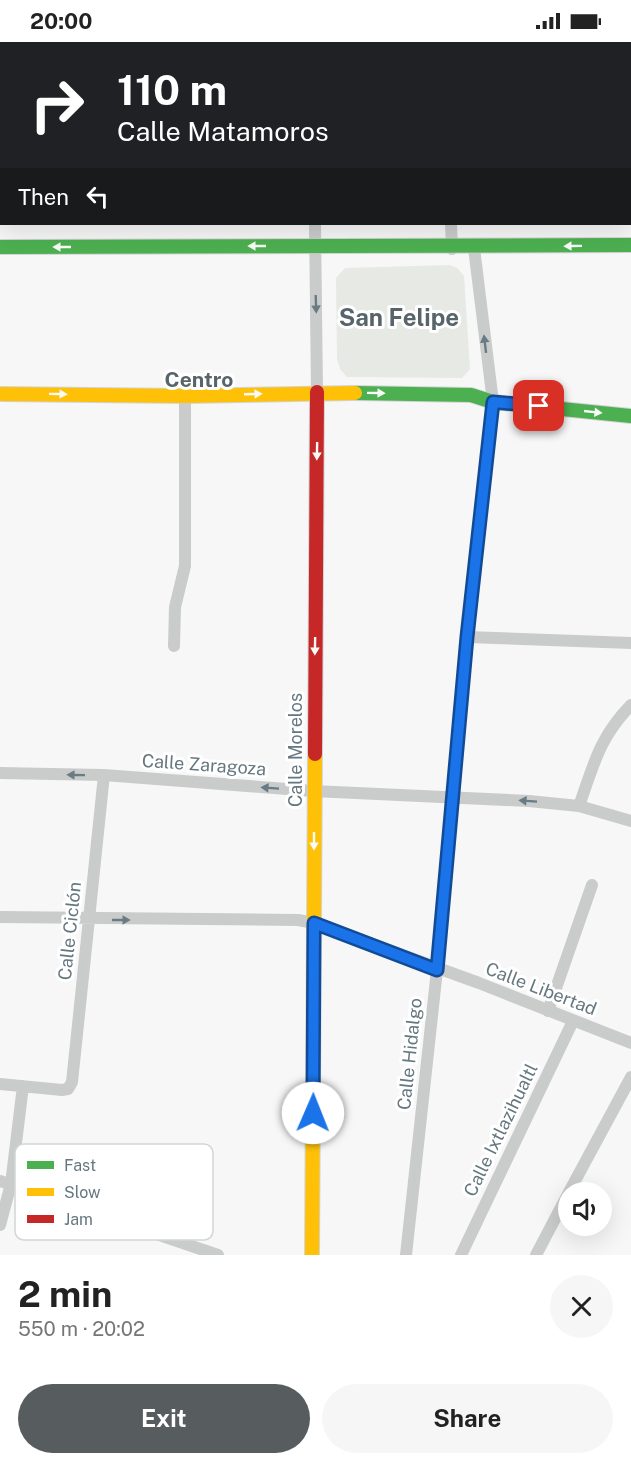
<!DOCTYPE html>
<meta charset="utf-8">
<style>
body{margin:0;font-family:"Public Sans",sans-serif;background:#f6f6f6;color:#222;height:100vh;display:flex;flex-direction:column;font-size:22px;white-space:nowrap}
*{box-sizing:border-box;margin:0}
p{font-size:20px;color:#767676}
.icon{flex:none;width:33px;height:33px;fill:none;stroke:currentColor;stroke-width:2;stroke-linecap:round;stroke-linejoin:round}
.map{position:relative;height:1213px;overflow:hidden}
.side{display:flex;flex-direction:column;background:#fff;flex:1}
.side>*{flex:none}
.top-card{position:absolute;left:0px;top:0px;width:632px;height:183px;box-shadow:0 6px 24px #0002;background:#202124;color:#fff;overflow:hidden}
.tools{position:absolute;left:558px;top:1140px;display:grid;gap:12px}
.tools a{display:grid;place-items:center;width:54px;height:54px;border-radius:50%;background:#fff;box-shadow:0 6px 24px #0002;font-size:30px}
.pin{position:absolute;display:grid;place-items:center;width:51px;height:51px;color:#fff;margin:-26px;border-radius:12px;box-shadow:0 3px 9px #0006}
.me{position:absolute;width:66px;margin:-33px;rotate:1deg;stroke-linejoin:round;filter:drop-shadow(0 0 4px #0008)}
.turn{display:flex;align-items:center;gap:21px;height:126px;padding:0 18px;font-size:27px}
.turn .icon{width:78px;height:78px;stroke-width:2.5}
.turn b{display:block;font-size:42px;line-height:51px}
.then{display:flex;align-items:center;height:57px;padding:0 18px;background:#0003;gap:12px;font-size:22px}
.round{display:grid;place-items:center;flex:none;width:63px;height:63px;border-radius:32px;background:#f6f6f6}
.summary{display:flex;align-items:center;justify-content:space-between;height:102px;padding:0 18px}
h1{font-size:36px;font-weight:700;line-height:45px}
.cta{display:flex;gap:12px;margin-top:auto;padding:12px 18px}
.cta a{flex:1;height:69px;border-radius:36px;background:#575c5f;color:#fff;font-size:24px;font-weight:700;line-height:69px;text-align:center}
.cta a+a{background:#f6f6f6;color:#222}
.status{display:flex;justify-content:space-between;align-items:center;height:42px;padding:0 30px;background:#fff;direction:ltr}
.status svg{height:16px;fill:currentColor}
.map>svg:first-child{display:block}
</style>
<div class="status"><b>20:00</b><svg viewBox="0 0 49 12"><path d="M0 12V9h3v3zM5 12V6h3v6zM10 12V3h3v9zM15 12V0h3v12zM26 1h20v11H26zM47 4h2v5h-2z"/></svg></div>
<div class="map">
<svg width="631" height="1213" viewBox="0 0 631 1213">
<rect width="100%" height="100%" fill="#f7f7f7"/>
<path fill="#e6e9e4" d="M 450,223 L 457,226 L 464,234 L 470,327 L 462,336 L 347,335 L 340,327 L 337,317 L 336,236 L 345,226 Z"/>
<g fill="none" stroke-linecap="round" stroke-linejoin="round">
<g stroke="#d3d4d5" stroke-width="16">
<path id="fast" d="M 0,205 L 631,203
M 355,351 L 471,353 L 493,360 L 631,374"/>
</g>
<g stroke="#d3d4d5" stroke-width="16">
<path id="slow" d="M 0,352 L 185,354 L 355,351
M 312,1213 L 315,712"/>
</g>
<g stroke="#d3d4d5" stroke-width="16">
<path id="jam" d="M 315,712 L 317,350"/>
</g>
<path stroke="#cacccc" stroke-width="12" d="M 320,0 L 320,2
M 446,0 L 446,2
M 0,7 L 2,7
M 0,23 L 2,23
M 630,24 L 631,23
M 315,182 L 317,350
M 451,182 L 452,207
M 467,595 L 631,601
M 174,604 L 175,565 L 185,524 L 185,354
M 0,731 L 104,733 L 313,749 L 529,759 L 579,764 L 631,779
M 579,764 C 594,722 599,696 631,663
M 0,875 L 298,878 L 314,881 L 479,941 L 631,1001
M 548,969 L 592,843
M 0,1042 L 62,1048 L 68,1047 L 72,1040 L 104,733
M 0,1139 L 218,1213
M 569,1150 L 631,1035
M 0,1183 L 11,1142 L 23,1044
M 406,1213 L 437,928 L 467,595 L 493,360 L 474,206
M 461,1213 L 573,979
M 536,1213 L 568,1152"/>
<use href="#fast" stroke="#4caf50" stroke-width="14"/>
<use href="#slow" stroke="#ffc107" stroke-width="14"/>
<use href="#jam" stroke="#c62828" stroke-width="14"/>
</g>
<defs><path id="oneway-solid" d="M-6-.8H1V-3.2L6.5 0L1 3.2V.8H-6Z" transform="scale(1.5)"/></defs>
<g fill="#f6fbf6">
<use href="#oneway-solid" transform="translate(257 204) rotate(180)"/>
<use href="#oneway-solid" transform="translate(573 204) rotate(179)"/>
<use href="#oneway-solid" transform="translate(62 205) rotate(180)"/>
<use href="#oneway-solid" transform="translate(376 351) rotate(1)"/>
<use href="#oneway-solid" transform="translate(58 352) rotate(1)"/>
<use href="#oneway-solid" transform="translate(253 352) rotate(-2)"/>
<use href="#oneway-solid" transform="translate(593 370) rotate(6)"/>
<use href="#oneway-solid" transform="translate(317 409) rotate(91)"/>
<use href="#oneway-solid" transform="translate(315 604) rotate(91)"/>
<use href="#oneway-solid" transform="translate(314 799) rotate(90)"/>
</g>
<g fill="#6a7b83">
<use href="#oneway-solid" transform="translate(316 262) rotate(88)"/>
<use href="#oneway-solid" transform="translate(485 302) rotate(-97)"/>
<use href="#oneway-solid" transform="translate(76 733) rotate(-179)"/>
<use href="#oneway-solid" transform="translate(270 746) rotate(-176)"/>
<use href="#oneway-solid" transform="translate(528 759) rotate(-176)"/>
<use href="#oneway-solid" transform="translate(121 878)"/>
</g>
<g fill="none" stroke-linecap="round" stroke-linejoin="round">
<g stroke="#114b97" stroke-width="15">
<path id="route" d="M 313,1071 L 314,881 L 437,928 L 467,595 L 493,360 L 539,364"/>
</g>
<use href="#route" stroke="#1a73e8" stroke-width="10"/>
</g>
<g text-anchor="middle" stroke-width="6" stroke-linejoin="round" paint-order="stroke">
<g font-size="18" fill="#65777f" stroke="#fff">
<text transform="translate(296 708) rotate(-90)" y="6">Calle Morelos</text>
<text transform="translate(204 723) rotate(4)" y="6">Calle Zaragoza</text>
<text transform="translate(70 889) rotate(-84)" y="6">Calle Ciclón</text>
<text transform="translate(541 947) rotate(21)" y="6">Calle Libertad</text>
<text transform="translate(410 1012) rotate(-84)" y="6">Calle Hidalgo</text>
<text transform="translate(501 1088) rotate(-64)" y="6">Calle Ixtlazihualtl</text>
</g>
<g font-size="21" font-weight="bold" fill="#57646a" stroke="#fff">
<text x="199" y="345">Centro</text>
</g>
<g font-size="24" font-weight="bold" fill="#57646a" stroke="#fff">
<text x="399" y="284">San Felipe</text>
</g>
</g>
<rect x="15" y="1102" width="198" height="96" rx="9" fill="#fff" stroke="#d1d6d9" stroke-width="1.5"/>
<rect x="27" y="1119" width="27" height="8" fill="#4caf50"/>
<rect x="27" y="1146" width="27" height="8" fill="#ffc107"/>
<rect x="27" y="1173" width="27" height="8" fill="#c62828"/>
<g font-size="16" fill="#65777f">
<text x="64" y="1129">Fast</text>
<text x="64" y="1156">Slow</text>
<text x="64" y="1183">Jam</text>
</g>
</svg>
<div class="tools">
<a><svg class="icon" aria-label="sound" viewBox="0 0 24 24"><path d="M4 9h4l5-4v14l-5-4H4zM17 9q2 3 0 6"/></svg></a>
</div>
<div class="pin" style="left:539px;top:364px;background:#d93025"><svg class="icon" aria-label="arrive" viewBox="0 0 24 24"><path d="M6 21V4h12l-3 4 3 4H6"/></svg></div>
<svg class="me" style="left:313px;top:1071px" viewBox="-20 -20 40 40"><circle r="19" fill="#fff"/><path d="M0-13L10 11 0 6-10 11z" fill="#1a73e8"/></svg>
<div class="top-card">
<div class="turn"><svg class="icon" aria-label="right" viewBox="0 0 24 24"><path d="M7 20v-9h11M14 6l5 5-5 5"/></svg><div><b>110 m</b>Calle Matamoros</div></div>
<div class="then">Then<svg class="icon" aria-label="left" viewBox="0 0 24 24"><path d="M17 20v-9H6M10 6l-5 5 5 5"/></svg></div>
</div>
</div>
<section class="side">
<div class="summary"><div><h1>2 min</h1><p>550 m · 20:02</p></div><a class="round"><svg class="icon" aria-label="close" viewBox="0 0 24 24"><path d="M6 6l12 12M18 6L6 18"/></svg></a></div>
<div class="cta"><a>Exit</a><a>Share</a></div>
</section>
